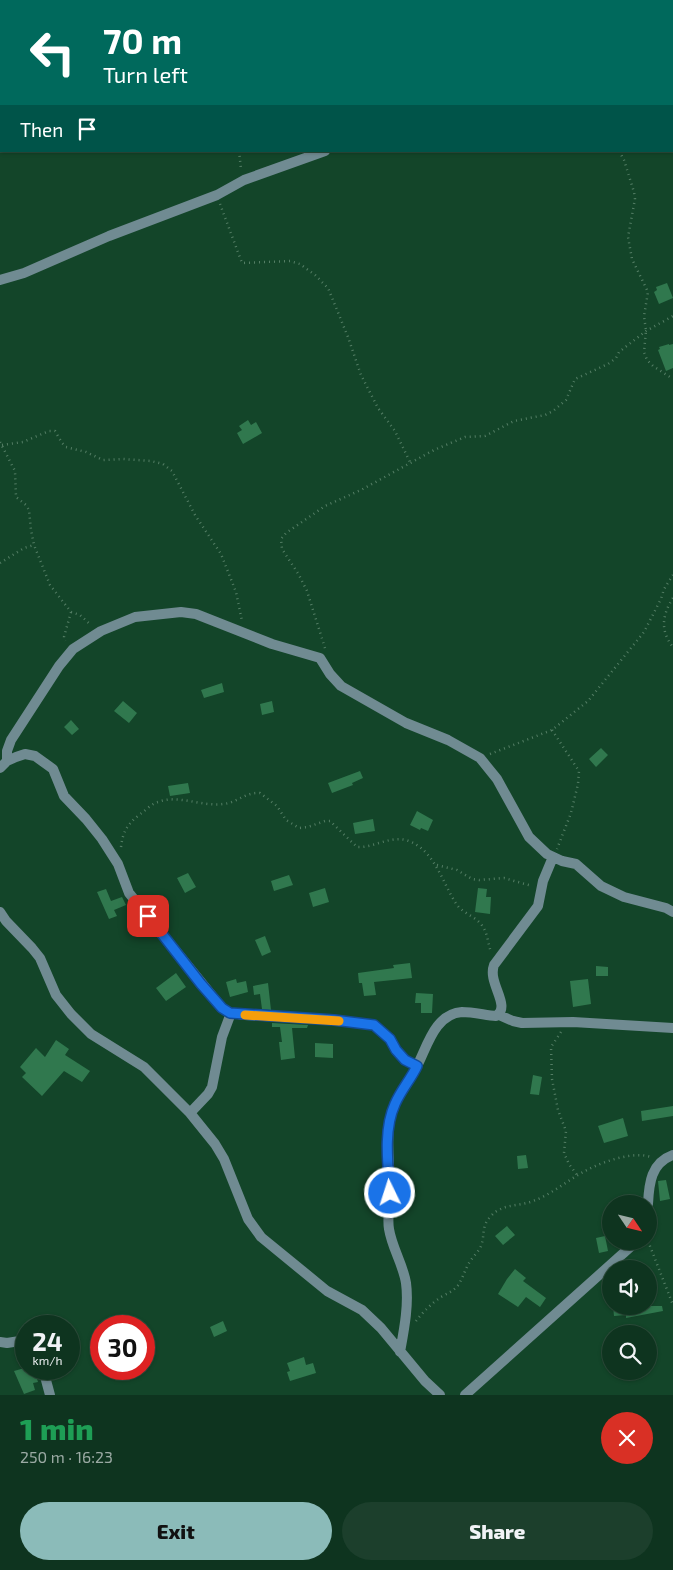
<!DOCTYPE html>
<meta charset="utf-8">
<style>
body{margin:0;font-family:"Exo 2",sans-serif;background:#1c3f2c;color:#f1f3f6;height:100vh;display:flex;flex-direction:column;font-size:19px;white-space:nowrap}
*{box-sizing:border-box;margin:0}
p{font-size:16px;color:#9baaa4}
.icon{flex:none;width:28px;height:28px;fill:none;stroke:currentColor;stroke-width:2;stroke-linecap:round;stroke-linejoin:round}
.map{position:relative;height:1395px;overflow:hidden}
.panel{display:flex;flex-direction:column;background:#0e341f;flex:1}
.panel>*{flex:none}
.guide{position:absolute;left:0px;top:0px;width:674px;height:152px;box-shadow:0 1px 4px #0004,0 0 0 1px #2e4f3d;background:#00695c;color:#fff;overflow:hidden}
.needle{width:32px;rotate:125deg}
.buttons{position:absolute;left:602px;top:1195px;display:grid;gap:10px}
.buttons a{display:grid;place-items:center;width:55px;height:55px;border-radius:50%;background:#0e341f;box-shadow:0 1px 4px #0004,0 0 0 1px #2e4f3d;font-size:25px}
.speed{position:absolute;left:15px;top:1315px;display:flex;gap:10px;font-size:25px;font-weight:700;text-align:center}
.speed>*{display:grid;place-content:center;width:65px;height:65px;border-radius:50%;background:#0e341f;box-shadow:0 1px 4px #0004,0 0 0 1px #2e4f3d;line-height:1}
.speed small{font-size:12px;font-weight:400}
.speed .limit{border:8px solid #d22;background:#fff;color:#111}
.pin{position:absolute;display:grid;place-items:center;width:42px;height:42px;color:#fff;margin:-21px;border-radius:10px;box-shadow:0 2px 8px #0006}
.me{position:absolute;width:55px;margin:-28px;rotate:356deg;stroke-linejoin:round;filter:drop-shadow(0 0 4px #0008)}
.turn{display:flex;align-items:center;gap:18px;height:105px;padding:0 20px;font-size:22px}
.turn .icon{width:65px;height:65px;stroke-width:2.5}
.turn b{display:block;font-size:35px;line-height:42px}
.then{display:flex;align-items:center;height:48px;padding:0 20px;background:#0003;gap:10px;font-size:19px}
.round{display:grid;place-items:center;flex:none;width:52px;height:52px;border-radius:26px;background:#1c3f2c}
.head{display:flex;align-items:center;justify-content:space-between;height:85px;padding:0 20px}
h1{font-size:30px;font-weight:800;line-height:38px;color:#1e9e55}
.button{display:flex;gap:10px;margin-top:auto;padding:10px 20px}
.button a{flex:1;height:58px;border-radius:30px;background:#8bbbb9;color:#111;font-size:20px;font-weight:800;line-height:58px;text-align:center}
.button a+a{background:#1c3f2c;color:#f1f3f6}
.map>svg:first-child{display:block}
</style>
<div class="map">
<svg width="673" height="1395" viewBox="0 0 673 1395">
<rect width="100%" height="100%" fill="#134529"/>
<path fill="#30784e" d="M 667,283 L 673,298 L 659,304 L 654,292 L 657,290 L 656,287 Z
M 669,344 L 669,345 L 673,344 L 673,368 L 666,371 L 658,350 L 660,349 L 659,347 Z
M 248,420 L 251,425 L 256,422 L 262,433 L 243,444 L 237,433 L 242,430 L 239,426 Z
M 222,683 L 224,692 L 204,698 L 201,690 Z
M 123,701 L 137,713 L 129,723 L 114,711 Z
M 272,701 L 274,712 L 262,715 L 260,704 Z
M 71,720 L 79,729 L 72,735 L 64,727 Z
M 601,748 L 608,755 L 596,767 L 589,759 Z
M 360,771 L 363,778 L 352,783 L 353,785 L 332,793 L 328,783 Z
M 188,783 L 190,793 L 170,796 L 168,786 Z
M 417,811 L 433,820 L 428,831 L 421,828 L 420,830 L 410,825 Z
M 373,819 L 375,831 L 355,834 L 353,823 Z
M 188,873 L 196,887 L 185,893 L 177,878 Z
M 289,875 L 293,885 L 274,891 L 271,881 Z
M 325,888 L 329,902 L 313,907 L 309,893 Z
M 478,888 L 487,889 L 486,897 L 491,897 L 490,914 L 475,912 Z
M 106,889 L 111,901 L 122,897 L 126,905 L 114,910 L 117,916 L 109,919 L 97,892 Z
M 265,936 L 271,952 L 262,956 L 255,940 Z
M 410,963 L 412,978 L 374,982 L 376,995 L 364,996 L 362,983 L 359,983 L 358,973 L 394,968 L 393,965 Z
M 596,966 L 608,967 L 608,976 L 596,976 Z
M 176,973 L 186,987 L 166,1001 L 156,988 Z
M 236,979 L 237,983 L 246,981 L 248,992 L 230,997 L 226,982 Z
M 588,979 L 591,1004 L 573,1007 L 570,981 Z
M 268,983 L 271,1010 L 262,1009 L 260,994 L 254,995 L 253,986 Z
M 416,993 L 433,994 L 432,1013 L 421,1013 L 421,1003 L 415,1003 Z
M 272,1023 L 308,1025 L 307,1028 L 292,1028 L 295,1058 L 281,1060 L 279,1042 L 282,1042 L 280,1027 L 272,1027 Z
M 56,1040 L 69,1049 L 65,1055 L 90,1071 L 82,1082 L 64,1071 L 42,1096 L 22,1077 L 26,1073 L 20,1067 L 36,1048 L 45,1057 Z
M 315,1043 L 333,1044 L 333,1058 L 315,1057 Z
M 533,1075 L 542,1077 L 539,1095 L 530,1094 Z
M 673,1106 L 673,1116 L 642,1121 L 641,1111 Z
M 623,1118 L 628,1136 L 604,1143 L 598,1126 Z
M 526,1155 L 528,1168 L 518,1169 L 517,1156 Z
M 666,1180 L 670,1199 L 660,1201 L 658,1181 Z
M 507,1226 L 515,1235 L 503,1245 L 495,1236 Z
M 605,1236 L 608,1251 L 599,1253 L 596,1238 Z
M 515,1269 L 526,1278 L 523,1281 L 546,1298 L 540,1307 L 526,1297 L 518,1307 L 498,1294 L 507,1279 Z
M 613,1306 L 662,1306 L 663,1311 L 626,1318 L 626,1315 L 614,1316 Z
M 223,1321 L 227,1331 L 214,1337 L 210,1327 Z
M 304,1357 L 306,1365 L 313,1363 L 316,1373 L 290,1381 L 287,1372 L 290,1371 L 287,1363 Z
M 21,1369 L 31,1369 L 33,1373 L 35,1372 L 38,1382 L 33,1383 L 35,1390 L 24,1394 L 14,1371 Z"/>
<g fill="none" stroke-linecap="round" stroke-linejoin="round">
<path stroke="#547e65" stroke-width="2.5" stroke-dasharray="1 4" stroke-linecap="butt" d="M 222,0 L 223,1
M 442,0 L 443,1
M 239,151 L 241,169
M 619,151 L 624,160 L 634,192 L 635,199 L 628,237 L 632,259 L 648,292 L 644,316 L 646,331 L 644,352 L 647,360 L 653,366 L 673,379
M 220,204 L 242,263 L 290,261 L 300,264 L 315,275 L 328,288 L 348,337 L 361,375 L 378,408 L 395,431 L 410,462
M 0,442 L 15,471 L 16,497 L 26,505 L 29,510 L 31,530 L 34,545 L 50,585 L 71,612 L 64,637 L 65,641
M 2,445 L 23,442 L 49,431 L 55,431 L 62,443 L 66,447 L 86,452 L 103,460 L 123,459 L 151,461 L 163,464 L 172,471 L 195,515 L 221,554 L 236,592 L 242,621
M 0,563 L 24,548 L 34,545
M 673,598 C 662,615 660,631 673,647
M 71,612 L 80,615 L 91,625
M 325,648 L 307,591 L 299,575 L 282,549 L 281,539 L 286,533 L 325,506 L 361,490 L 434,450 L 465,437 L 485,436 L 514,421 L 545,415 L 553,411 L 566,400 L 575,379 L 608,364 L 616,358 L 619,352 L 646,331 L 673,316
M 552,730 L 579,771 L 578,784 L 571,813 L 557,849
M 490,754 L 552,730 L 588,701 L 644,632 L 661,599 L 664,589 L 673,575
M 121,847 C 123,831 127,825 139,815 C 145,811 151,804 158,802 C 178,794 202,807 223,804 C 237,803 245,792 260,793 L 277,806 L 286,820 L 299,828 L 308,827 L 325,821 L 330,821 L 357,847 C 373,848 389,836 406,840 C 435,849 442,883 457,905 C 464,914 477,917 483,927 C 488,935 488,944 491,952
M 437,865 L 457,870 L 472,879 L 479,880 L 504,878 L 532,886
M 561,1032 L 551,1047 L 552,1079 L 558,1110 L 566,1131 L 564,1153 L 569,1164 L 578,1176
M 648,1241 L 673,1305
M 416,1321 C 423,1312 432,1303 441,1297 C 448,1293 454,1291 459,1284 C 463,1277 465,1270 469,1263 C 472,1258 477,1253 480,1248 C 486,1236 480,1227 491,1216 C 503,1203 518,1207 533,1201 C 553,1194 570,1178 589,1169 C 605,1161 634,1151 651,1157"/>
<path stroke="#708b92" stroke-width="10" d="M 672,66 L 673,66
M 0,280 L 24,273 L 109,236 L 217,195 L 244,180 L 325,151
M 7,761 L 7,751 L 11,740 L 59,666 L 73,649 L 101,631 L 135,617 L 181,612 L 196,614 L 272,644 L 320,658 L 330,674 L 341,686 L 406,723 L 448,740 L 480,758 L 497,779 L 529,837 L 547,854 L 562,861 L 576,864 L 601,886 L 624,897 L 666,908 L 673,912
M 0,768 L 7,761 L 16,757 L 25,754 L 35,756 L 53,769 L 64,796 L 86,819 L 102,839 L 118,864 L 129,893 L 222,1008 L 231,1013 L 245,1015 L 334,1020 L 374,1025 L 390,1039 L 396,1050 L 405,1060 L 417,1066
M 0,912 L 6,921 L 32,948 L 40,958 L 56,995 L 71,1014 L 91,1034 L 144,1067 L 190,1113 L 215,1144 L 224,1159 L 248,1219 L 261,1237 L 327,1291 L 362,1310 L 381,1328 L 425,1381 L 440,1395
M 499,1015 L 513,1021 L 522,1023 L 573,1022 L 673,1028
M 190,1113 L 208,1094 L 212,1087 L 222,1037 L 231,1013
M 648,1204 C 649,1183 651,1163 673,1155
M 0,1342 L 7,1343 L 26,1340
M 400,1352 C 404,1330 409,1305 406,1283 C 403,1264 392,1248 389,1229 C 387,1217 390,1206 390,1195 C 391,1169 385,1144 390,1119 C 394,1099 408,1085 416,1068 C 427,1048 434,1014 462,1012 C 473,1012 485,1015 496,1016 C 512,1006 487,983 494,965 L 538,906 L 543,881 L 553,857
M 43,1369 L 50,1395
M 465,1395 L 637,1241"/>
</g>
<g fill="none" stroke-linecap="round" stroke-linejoin="round">
<g stroke="#114b97" stroke-width="12">
<path id="route" d="M 148,916 L 201,984 L 222,1008 L 230,1013 L 334,1020 L 374,1025 L 390,1039 L 396,1050 L 405,1060 L 417,1066 C 411,1079 401,1090 395,1104 C 383,1130 388,1165 390,1193"/>
</g>
<use href="#route" stroke="#1a73e8" stroke-width="9"/>
<path stroke="#f59e0b" stroke-width="9" d="M 245,1015 L 339,1021"/>
</g>
</svg>
<div class="buttons">
<a><svg class="needle" viewBox="-14 -14 28 28"><path d="M0-13l5 13h-10z" fill="#e53935"/><path d="M0 13l5-13h-10z" fill="#9baaa4"/></svg></a>
<a><svg class="icon" aria-label="sound" viewBox="0 0 24 24"><path d="M4 9h4l5-4v14l-5-4H4zM17 9q2 3 0 6"/></svg></a>
<a><svg class="icon" aria-label="search" viewBox="0 0 24 24"><circle cx="10" cy="10" r="6"/><path d="M15 15l6 6"/></svg></a>
</div>
<div class="speed"><div>24<small>km/h</small></div><div class="limit">30</div></div>
<div class="pin" style="left:148px;top:916px;background:#d93025"><svg class="icon" aria-label="arrive" viewBox="0 0 24 24"><path d="M6 21V4h12l-3 4 3 4H6"/></svg></div>
<svg class="me" style="left:390px;top:1193px" viewBox="-20 -20 40 40"><circle r="17" fill="#1a73e8" stroke="#fff" stroke-width="3"/><path d="M0-11L8 9 0 5-8 9z" fill="#fff"/></svg>
<div class="guide">
<div class="turn"><svg class="icon" aria-label="left" viewBox="0 0 24 24"><path d="M17 20v-9H6M10 6l-5 5 5 5"/></svg><div><b>70 m</b>Turn left</div></div>
<div class="then">Then<svg class="icon" aria-label="arrive" viewBox="0 0 24 24"><path d="M6 21V4h12l-3 4 3 4H6"/></svg></div>
</div>
</div>
<section class="panel">
<div class="head"><div><h1>1 min</h1><p>250 m · 16:23</p></div><a class="round" style="background:#d93025;color:#fff"><svg class="icon" aria-label="close" viewBox="0 0 24 24"><path d="M6 6l12 12M18 6L6 18"/></svg></a></div>
<div class="button"><a>Exit</a><a>Share</a></div>
</section>
